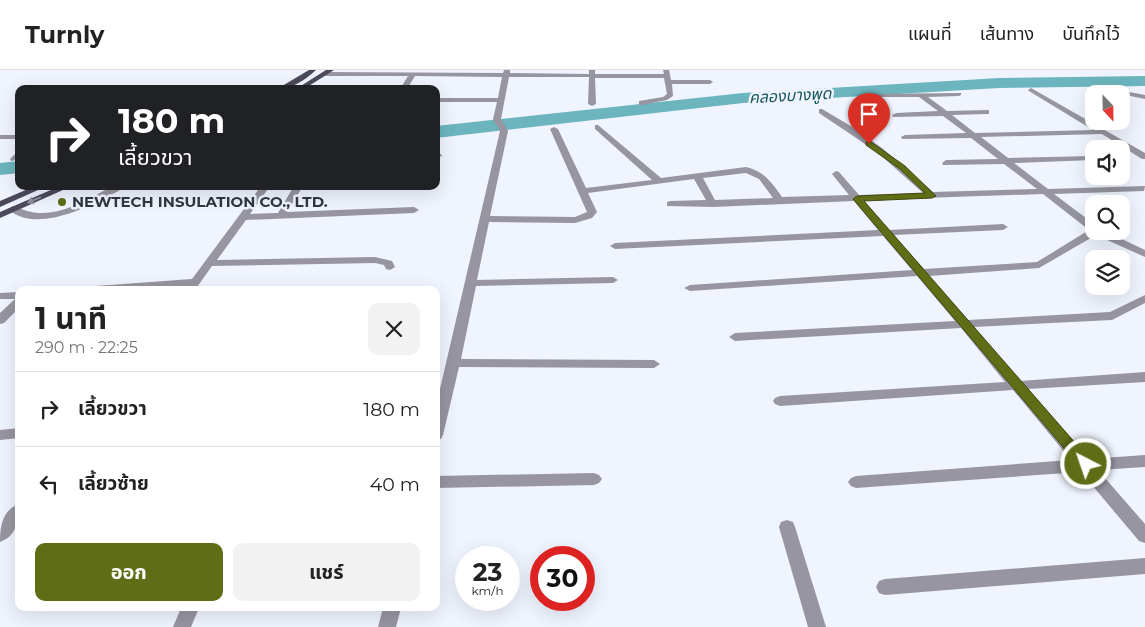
<!DOCTYPE html>
<html lang="th">
<meta charset="utf-8">
<style>
body{margin:0;font-family:Montserrat,"Noto Sans Thai",sans-serif;background:#f2f2f2;color:#222;height:100vh;display:flex;flex-direction:column;font-size:19px;white-space:nowrap}
*{box-sizing:border-box;margin:0}
p{font-size:16px;color:#767676}
.icon{flex:none;width:28px;height:28px;fill:none;stroke:currentColor;stroke-width:2;stroke-linecap:round;stroke-linejoin:round}
.map{position:relative;flex:1;overflow:hidden}
.panel{position:absolute;left:15px;top:216px;width:425px;height:325px;display:flex;flex-direction:column;background:#fff;border-radius:10px;box-shadow:0 5px 20px #0002}
.panel>*{flex:none}
.top-card{position:absolute;left:15px;top:15px;width:425px;height:105px;border-radius:10px;box-shadow:0 5px 20px #0002;background:#202124;color:#fff;overflow:hidden}
.needle{width:32px;rotate:158deg}
.buttons{position:absolute;left:1085px;top:15px;display:grid;gap:10px}
.buttons a{display:grid;place-items:center;width:45px;height:45px;border-radius:10px;background:#fff;box-shadow:0 5px 20px #0002;font-size:25px}
.speed{position:absolute;left:455px;top:476px;display:flex;gap:10px;font-size:25px;font-weight:700;text-align:center}
.speed>*{display:grid;place-content:center;width:65px;height:65px;border-radius:50%;background:#fff;box-shadow:0 5px 20px #0002;line-height:1}
.speed small{font-size:12px;font-weight:400}
.speed .limit{border:8px solid #d22;background:#fff;color:#111}
.pin{position:absolute;display:grid;place-items:center;width:42px;height:42px;color:#fff;margin:-51px -21px;border-radius:50% 50% 50% 0;rotate:-45deg;box-shadow:0 0 5px #0007}
.pin .icon{rotate:45deg}
.me{position:absolute;width:55px;margin:-28px;rotate:319deg;stroke-linejoin:round;filter:drop-shadow(0 0 4px #0008)}
.turn{display:flex;align-items:center;gap:18px;height:105px;padding:0 20px;font-size:22px}
.turn .icon{width:65px;height:65px;stroke-width:2.5}
.turn b{display:block;font-size:35px;line-height:42px}
.round{display:grid;place-items:center;flex:none;width:52px;height:52px;border-radius:10px;background:#f2f2f2}
.head{display:flex;align-items:center;justify-content:space-between;height:85px;padding:0 20px}
h1{font-size:30px;font-weight:700;line-height:38px}
.cta{display:flex;gap:10px;margin-top:auto;padding:10px 20px}
.cta a{flex:1;height:58px;border-radius:10px;background:#606d17;color:#fff;font-size:20px;font-weight:700;line-height:58px;text-align:center}
.cta a+a{background:#f2f2f2;color:#222}
ul{padding:0;list-style:none}
li{display:flex;align-items:center;gap:15px;height:75px;padding:0 20px;border-top:1px solid #e0e0e0}
li div{flex:1}
li b{display:block;font-size:19px}
li em{font-style:normal}
header{display:flex;align-items:center;gap:30px;box-sizing:border-box;height:70px;padding:0 25px;background:#fff;border-bottom:1px solid #e0e0e0}
header strong{font-size:24px}
nav{display:flex;gap:28px;margin-inline-start:auto;font-size:18px}
.map>svg:first-child{display:block}
</style>
<header>
<strong>Turnly</strong>
<nav><a>แผนที่</a><a>เส้นทาง</a><a>บันทึกไว้</a></nav>
</header>
<div class="map">
<svg width="1145" height="557" viewBox="0 0 1145 557">
<rect width="100%" height="100%" fill="#eff4fe"/>
<g fill="none" stroke-linecap="round" stroke-linejoin="round">
<path fill="#6cb5be" fill-rule="evenodd" d="M 1145,6 L 1145,16 L 999,18 L 743,33 L 436,68 L 436,56 L 743,23 L 999,8 Z
M 19,91 L 19,103 L 0,105 L 0,93 Z"/>
<path fill="#9695a0" fill-rule="evenodd" d="M 504,0 L 510,0 L 510,3 L 589,4 L 589,0 L 595,0 L 595,4 L 664,4 L 663,0 L 669,0 L 671,10 L 710,10 L 713,12 L 710,14 L 672,14 L 673,26 L 667,30 L 642,35 L 639,35 L 639,31 L 663,27 L 667,24 L 664,8 L 595,8 L 596,34 L 592,36 L 588,34 L 589,7 L 509,7 L 501,49 L 508,61 L 490,146 L 575,147 L 587,142 L 550,59 L 554,57 L 558,59 L 586,118 L 652,110 L 595,59 L 595,55 L 598,55 L 661,108 L 746,97 C 764,101 772,113 782,127 L 849,125 L 832,104 L 836,101 L 839,102 L 859,125 L 923,123 L 877,82 L 819,43 L 819,39 L 822,39 L 854,58 L 882,78 L 933,122 L 1037,119 L 1004,94 L 943,95 L 942,93 L 946,90 L 998,89 L 971,68 L 902,69 L 901,67 L 905,65 L 966,63 L 943,46 L 893,47 L 892,45 L 896,43 L 938,41 L 919,27 L 862,27 L 862,25 L 864,24 L 961,23 L 961,25 L 959,26 L 928,27 L 947,41 L 989,40 L 989,44 L 986,44 L 952,45 L 975,63 L 1093,60 L 1029,21 L 1028,20 L 1031,18 L 1145,83 L 1145,89 L 1142,89 L 1102,64 L 981,67 L 1008,88 L 1094,86 L 1093,90 L 1014,93 L 1048,119 L 1145,116 L 1144,121 L 1054,124 L 1094,154 L 1094,161 L 1105,161 L 1145,180 L 1145,187 L 1096,165 L 1039,198 L 929,206 L 968,250 L 1110,242 L 1145,225 L 1145,233 L 1112,250 L 974,257 L 1020,311 L 1145,302 L 1145,312 L 1028,319 L 1089,389 L 1145,385 L 1145,397 L 1098,400 L 1145,454 L 1145,473 L 1139,471 L 1081,402 L 856,418 L 851,416 L 848,412 L 851,408 L 856,406 L 1071,390 L 1013,320 L 780,336 L 775,334 L 773,331 L 775,328 L 780,326 L 1005,312 L 961,258 L 735,271 L 729,267 L 735,263 L 955,251 L 917,206 L 690,221 L 684,218 L 690,215 L 912,200 L 883,166 L 615,179 L 610,176 L 615,173 L 878,160 L 854,131 L 713,137 L 667,136 L 667,132 L 670,131 L 706,130 L 694,109 L 588,123 L 597,142 L 592,148 L 575,153 L 489,152 L 477,210 L 613,207 L 618,210 L 613,213 L 476,216 L 461,289 L 654,290 L 660,294 L 654,298 L 459,297 L 443,365 L 441,369 L 436,370 L 436,336 L 500,61 L 493,49 L 497,32 L 436,32 L 436,28 L 498,28 L 502,7 L 415,6 L 407,19 L 400,19 L 408,6 L 324,6 L 321,4 L 324,2 L 503,3 ZM 746,103 L 759,109 L 773,128 L 715,130 L 703,108 ZM 1043,124 L 1089,160 L 1037,192 L 924,199 L 894,165 L 1003,160 L 1008,157 L 1003,154 L 889,160 L 863,130 Z
M 1113,19 L 1145,25 L 1145,29 L 1111,22 L 1111,20 Z
M 0,65 L 19,65 L 19,69 L 0,69 Z
M 16,83 L 19,83 L 19,89 L 11,91 L 10,89 Z
M 436,84 L 441,84 L 442,86 L 436,88 Z
M 113,116 L 125,116 C 120,121 112,124 105,128 C 80,141 33,162 8,139 L 13,136 C 22,139 30,143 40,143 C 66,144 91,127 113,116 Z
M 261,116 L 270,116 L 250,144 L 278,143 L 294,116 L 303,116 L 287,142 L 414,137 L 419,140 L 414,143 L 246,150 L 217,190 L 375,187 L 392,191 L 395,197 L 390,200 L 386,199 L 384,195 L 375,193 L 212,196 L 195,220 L 183,220 L 186,216 L 129,220 L 76,220 L 82,217 L 192,209 Z
M 19,222 L 19,238 L 4,253 L 0,254 L 0,243 L 15,229 L 0,229 L 0,223 Z
M 19,358 L 19,368 L 0,370 L 0,360 Z
M 594,403 L 599,405 L 602,409 L 599,413 L 594,415 L 436,418 L 436,406 Z
M 19,434 C 19,450 17,466 0,472 C 0,457 2,440 19,434 Z
M 787,450 L 793,452 L 795,457 L 826,557 L 808,557 L 779,457 L 781,452 Z
M 1145,488 L 1145,504 L 885,525 L 879,523 L 876,517 L 879,511 L 885,509 Z
M 181,538 L 199,538 L 191,557 L 173,557 Z
M 383,538 L 401,538 L 396,557 L 378,557 Z"/>
<path fill="#4c495b" fill-rule="evenodd" d="M 309,0 L 316,0 C 305,10 292,19 277,19 Z
M 326,0 L 334,0 L 304,19 L 296,19 Z
M 35,116 L 47,116 L 0,137 L 0,131 Z
M 60,116 L 72,116 L 0,148 L 0,142 Z"/>
</g>
<defs><path id="oneway-solid" d="M-6-.8H1V-3.2L6.5 0L1 3.2V.8H-6Z" transform="scale(1.25)"/></defs>
<use fill="#8d8d9c" href="#oneway-solid" transform="translate(34 130) rotate(157)"/>
<path fill="#606d17" stroke="#3e470f" d="M 866,72 L 871,72 L 905,96 L 936,126 L 932,128 L 864,131 L 1091,391 L 1093,394 L 1091,398 L 1086,400 L 1081,398 L 853,129 L 857,126 L 925,123 L 900,99 L 866,75 Z"/>
<circle fill="#606d17" stroke="#eff4fe" stroke-width="2" cx="62" cy="132" r="5"/>
<g text-anchor="middle" stroke-width="5" stroke-linejoin="round" paint-order="stroke">
<g font-size="15" font-weight="bold" fill="#323741" stroke="#eff4fe" text-anchor="start">
<text x="72" y="137">NEWTECH INSULATION CO., LTD.</text>
</g>
<g font-size="16" font-style="italic" fill="#18575e" stroke="#eff4fe">
<text transform="translate(790 25) rotate(-3)" y="6">คลองบางพูด</text>
</g>
</g>
</svg>
<div class="buttons">
<a><svg class="needle" viewBox="-14 -14 28 28"><path d="M0-13l5 13h-10z" fill="#e53935"/><path d="M0 13l5-13h-10z" fill="#767676"/></svg></a>
<a><svg class="icon" aria-label="sound" viewBox="0 0 24 24"><path d="M4 9h4l5-4v14l-5-4H4zM17 9q2 3 0 6"/></svg></a>
<a><svg class="icon" aria-label="search" viewBox="0 0 24 24"><circle cx="10" cy="10" r="6"/><path d="M15 15l6 6"/></svg></a>
<a><svg class="icon" aria-label="layers" viewBox="0 0 24 24"><path d="M12 4l9 5-9 5-9-5zM3 14l9 5 9-5"/></svg></a>
</div>
<div class="speed"><div>23<small>km/h</small></div><div class="limit">30</div></div>
<div class="pin" style="left:869px;top:74px;background:#d93025"><svg class="icon" aria-label="arrive" viewBox="0 0 24 24"><path d="M6 21V4h12l-3 4 3 4H6"/></svg></div>
<svg class="me" style="left:1086px;top:394px" viewBox="-20 -20 40 40"><circle r="17" fill="#606d17" stroke="#fff" stroke-width="3"/><path d="M0-11L8 9 0 5-8 9z" fill="#fff"/></svg>
<div class="top-card">
<div class="turn"><svg class="icon" aria-label="right" viewBox="0 0 24 24"><path d="M7 20v-9h11M14 6l5 5-5 5"/></svg><div><b>180 m</b>เลี้ยวขวา</div></div>
</div>
<section class="panel">
<div class="head"><div><h1>1 นาที</h1><p>290 m · 22:25</p></div><a class="round"><svg class="icon" aria-label="close" viewBox="0 0 24 24"><path d="M6 6l12 12M18 6L6 18"/></svg></a></div>
<ul>
<li><svg class="icon" aria-label="right" viewBox="0 0 24 24"><path d="M7 20v-9h11M14 6l5 5-5 5"/></svg><div><b>เลี้ยวขวา</b></div><em>180 m</em></li>
<li><svg class="icon" aria-label="left" viewBox="0 0 24 24"><path d="M17 20v-9H6M10 6l-5 5 5 5"/></svg><div><b>เลี้ยวซ้าย</b></div><em>40 m</em></li>
</ul>
<div class="cta"><a>ออก</a><a>แชร์</a></div>
</section>
</div>
